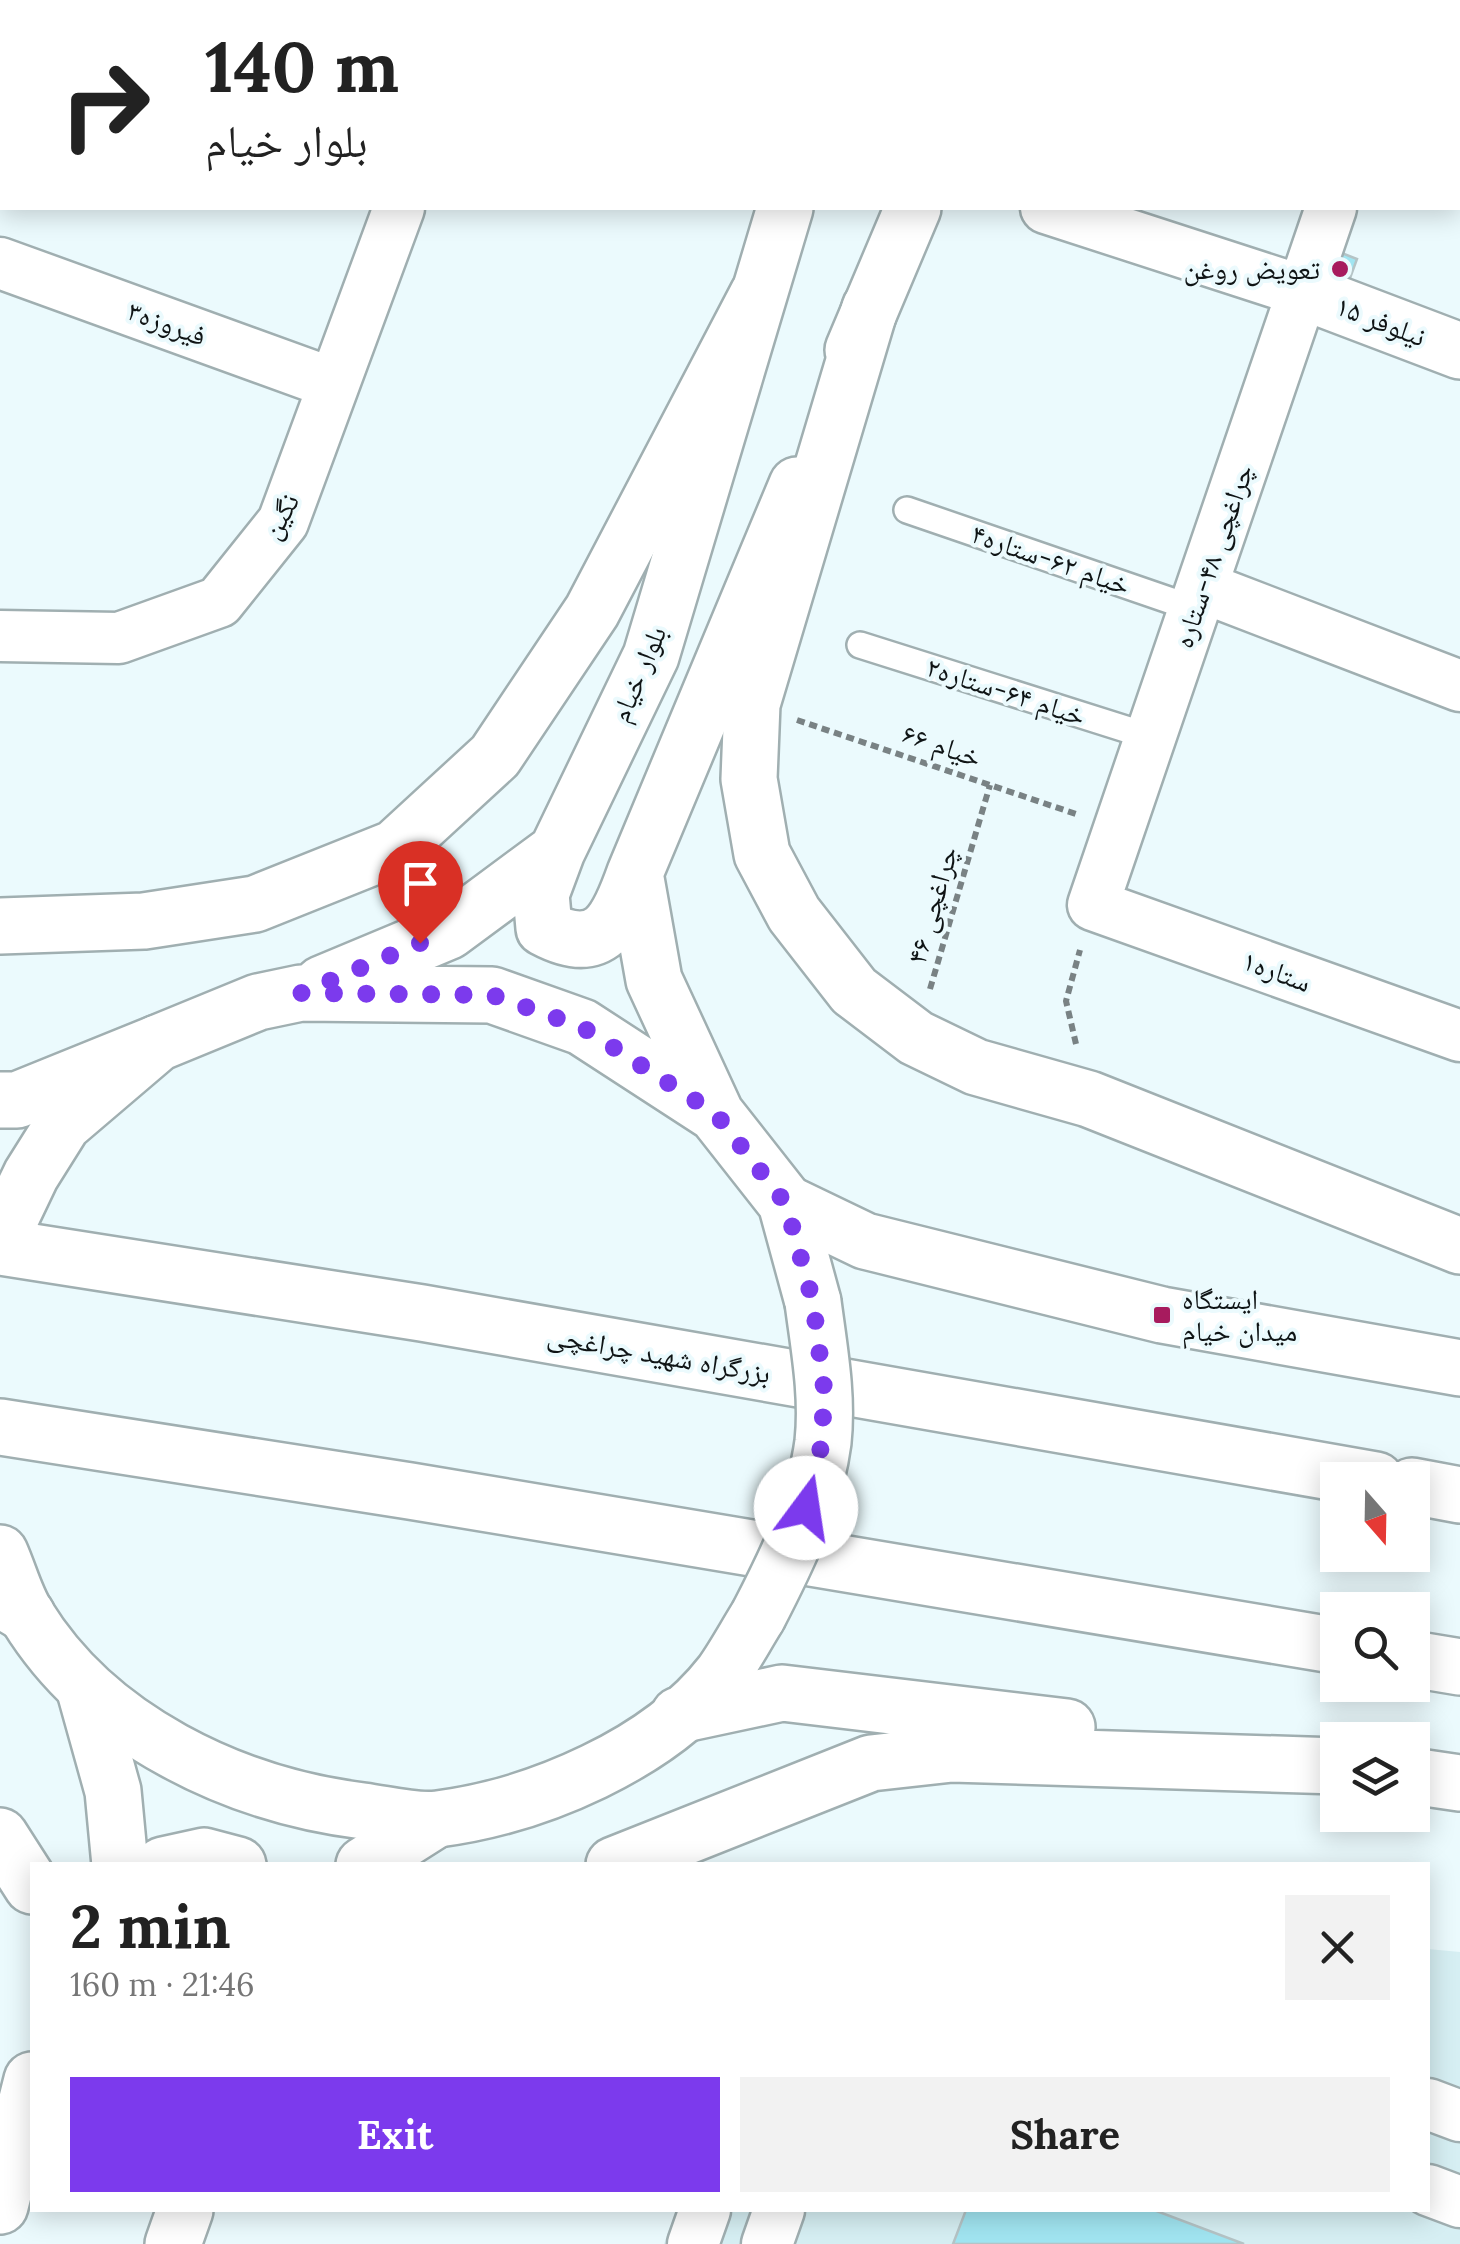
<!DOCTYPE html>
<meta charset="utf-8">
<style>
body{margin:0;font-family:Lora,"Noto Naskh Arabic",serif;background:#f2f2f2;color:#222;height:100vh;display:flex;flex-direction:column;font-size:38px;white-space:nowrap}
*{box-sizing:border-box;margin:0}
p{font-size:32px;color:#767676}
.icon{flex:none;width:55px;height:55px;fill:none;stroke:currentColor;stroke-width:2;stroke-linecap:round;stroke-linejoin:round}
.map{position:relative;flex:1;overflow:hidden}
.sheet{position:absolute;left:30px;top:1862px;width:1400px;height:350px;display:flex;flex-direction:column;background:#fff;border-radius:0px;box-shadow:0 5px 25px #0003}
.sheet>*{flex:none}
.guide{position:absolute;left:0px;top:0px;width:1460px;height:210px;box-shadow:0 5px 25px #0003;background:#fff;color:#222;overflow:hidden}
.needle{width:65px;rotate:160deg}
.fabs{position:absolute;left:1320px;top:1462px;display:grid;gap:20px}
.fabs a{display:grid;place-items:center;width:110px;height:110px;border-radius:0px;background:#fff;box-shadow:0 5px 25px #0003;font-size:50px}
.pin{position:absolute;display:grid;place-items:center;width:85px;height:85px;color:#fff;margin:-102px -42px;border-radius:50% 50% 50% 0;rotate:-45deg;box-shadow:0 0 10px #0007}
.pin .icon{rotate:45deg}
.me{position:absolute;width:110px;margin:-55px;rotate:14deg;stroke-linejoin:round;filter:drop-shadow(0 0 8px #0008)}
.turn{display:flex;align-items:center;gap:35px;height:210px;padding:0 40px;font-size:45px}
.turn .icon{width:130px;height:130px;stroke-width:2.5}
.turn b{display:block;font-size:70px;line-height:85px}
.round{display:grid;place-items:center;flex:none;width:105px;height:105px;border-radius:0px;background:#f2f2f2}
.headline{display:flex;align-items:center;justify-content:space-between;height:170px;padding:0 40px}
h1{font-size:60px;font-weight:700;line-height:75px}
.button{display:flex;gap:20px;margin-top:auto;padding:20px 40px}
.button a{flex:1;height:115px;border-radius:0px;background:#7c3aed;color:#fff;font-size:40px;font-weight:700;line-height:115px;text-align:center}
.button a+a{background:#f2f2f2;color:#222}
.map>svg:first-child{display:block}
</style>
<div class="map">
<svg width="1460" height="2244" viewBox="0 0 1460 2244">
<rect width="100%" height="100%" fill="#ebfafd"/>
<path fill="#d6eff3" d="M 1428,1949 L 1460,1952 L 1460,2244 L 664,2244 L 676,2210 L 1428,2210 Z"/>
<path fill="#a1e5f1" stroke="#b5c4c6" stroke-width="2.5" d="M 1334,250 L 1357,259 L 1346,289 L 1322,279 Z
M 966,2210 L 1154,2210 L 1244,2244 L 953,2244 Z"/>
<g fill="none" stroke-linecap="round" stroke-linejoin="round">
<g stroke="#a0afb1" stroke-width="30">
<path id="lane" d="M 907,510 L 1195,609
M 860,645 L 1151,737"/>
</g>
<g stroke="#a0afb1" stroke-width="55">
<path id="street" d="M 455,0 L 461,2
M 530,0 L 536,2
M 1402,2 L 1403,0
M 1046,208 L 1302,291
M 1331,208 L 1093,905 L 1460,1036
M 0,263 L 334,384
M 1202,587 L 1460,686
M 0,636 L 119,638 L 219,602 L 283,522 L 399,208
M 1428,2104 L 1460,2116
M 1428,2190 L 1460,2202
M 693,2244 L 705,2210
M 767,2244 L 779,2210"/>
</g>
<g stroke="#a0afb1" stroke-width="60">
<path id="secondary" d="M 1302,291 L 1460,351
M 84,1687 L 113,1791 L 120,1865
M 163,1865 L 204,1856 L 238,1865
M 364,1865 L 435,1820
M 173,2244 L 185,2210"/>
</g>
<g stroke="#a0afb1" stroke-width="60">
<path id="primary" d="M 850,2 L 851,0
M 999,2 L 1000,0
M 853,350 L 913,208
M 557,851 L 541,894 L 544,928 C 602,959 618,921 635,873
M 322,984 L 449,931 L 557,851 L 651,656 L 785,208
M 716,1114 L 654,980 L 635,873 L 797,485
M 0,1240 L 31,1175 L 63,1124 L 158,1043 L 258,1002 L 301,993 L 492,995 L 582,1027 L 716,1114 L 786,1203 L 813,1302
M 0,1553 C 9,1573 15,1597 27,1616 C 97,1730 234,1795 363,1811 C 386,1814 415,1822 438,1819 C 537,1806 660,1754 722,1674 C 735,1656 746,1635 758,1616"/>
</g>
<g stroke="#a0afb1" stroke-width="60">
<path id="highway" d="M 870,308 L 752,704 L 749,779 L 762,854 L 794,914 L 854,991 L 916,1038 L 976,1067 L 1089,1099 L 1460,1246
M 0,926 L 144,921 L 255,904 L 395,848 L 495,756 L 592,611 L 758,294
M 0,1100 L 17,1100 L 158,1043
M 786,1203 L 865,1241 L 1162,1315 L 1460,1368
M 0,1247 L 422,1313 L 1376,1480
M 0,1427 L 410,1491 L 1338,1646
M 1412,1486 L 1460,1495
M 0,1599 L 27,1615
M 1412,1659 L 1460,1667
M 679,1715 L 782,1693 L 1067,1727
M 1412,1776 L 1460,1783
M 0,1836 L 32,1886
M 614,1865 L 871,1763 L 952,1754 L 1338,1766
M 0,2206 L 32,2080"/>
</g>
<path stroke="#798284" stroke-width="6" stroke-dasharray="8 5" stroke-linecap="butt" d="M 797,720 L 1079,815
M 930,989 L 990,785
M 1076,1044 L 1066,1001 L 1080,950"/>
<use href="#lane" stroke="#fff" stroke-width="25"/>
<use href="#street" stroke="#fff" stroke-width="50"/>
<use href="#secondary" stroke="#fff" stroke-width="55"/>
<use href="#primary" stroke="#fff" stroke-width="55"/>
<use href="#highway" stroke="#fff" stroke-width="55"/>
<g stroke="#a0afb1" stroke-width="60" stroke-linecap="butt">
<path id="primary-bridge" d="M 758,1616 C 786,1562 815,1503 823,1442 C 828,1395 819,1348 813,1302"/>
</g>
<use href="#primary-bridge" stroke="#fff" stroke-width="55"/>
</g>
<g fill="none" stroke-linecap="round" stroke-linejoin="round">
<path stroke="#7c3aed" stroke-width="18" stroke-dasharray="0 32.4" d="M 420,943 L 301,993 L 492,995 L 582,1027 L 716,1114 L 786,1204 L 813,1302 L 824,1388 L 822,1443 L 806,1508"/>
</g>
<g fill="#a71b5e" stroke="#ebfafd" stroke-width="4">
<circle cx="1340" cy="269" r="10"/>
<rect x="1152" y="1305" width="20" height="20" rx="5"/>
</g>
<g text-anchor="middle" stroke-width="8" stroke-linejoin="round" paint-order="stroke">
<g font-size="28" fill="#0f1415" stroke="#ebfafd" text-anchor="end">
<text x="1320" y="279">تعویض روغن</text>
<text x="1182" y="1309" text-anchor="start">ایستگاه<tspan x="1182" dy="32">میدان خیام</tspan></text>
</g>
<g font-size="28" fill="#0f1415" stroke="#ebfafd">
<text transform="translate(1381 321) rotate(21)" y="10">نیلوفر ۱۵</text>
<text transform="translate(167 323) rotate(20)" y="10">فیروزه۳</text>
<text transform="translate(280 516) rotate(-61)" y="10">نگین</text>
<text transform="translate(1213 556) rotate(-71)" y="10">چراغچی ۴۸-ستاره</text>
<text transform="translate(1051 559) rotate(19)" y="10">خیام ۶۲-ستاره۴</text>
<text transform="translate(638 674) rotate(-67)" y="10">بلوار خیام</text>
<text transform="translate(1006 691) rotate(18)" y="10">خیام ۶۴-ستاره۲</text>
<text transform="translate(942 745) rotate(19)" y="10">خیام ۶۶</text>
<text transform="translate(932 905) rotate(-74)" y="10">چراغچی ۴۶</text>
<text transform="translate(1277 971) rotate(20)" y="10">ستاره۱</text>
<text transform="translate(659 1354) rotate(10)" y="10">بزرگراه شهید چراغچی</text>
</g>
</g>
</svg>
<div class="fabs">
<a><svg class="needle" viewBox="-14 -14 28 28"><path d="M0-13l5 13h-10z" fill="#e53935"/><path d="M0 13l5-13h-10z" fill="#767676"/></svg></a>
<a><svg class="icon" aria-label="search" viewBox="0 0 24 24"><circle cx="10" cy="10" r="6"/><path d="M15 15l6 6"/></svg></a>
<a><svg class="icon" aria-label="layers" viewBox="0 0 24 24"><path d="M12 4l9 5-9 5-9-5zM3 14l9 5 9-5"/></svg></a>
</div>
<div class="pin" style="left:420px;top:943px;background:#d93025"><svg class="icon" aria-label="arrive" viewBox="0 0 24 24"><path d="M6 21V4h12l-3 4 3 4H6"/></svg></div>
<svg class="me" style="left:806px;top:1508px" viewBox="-20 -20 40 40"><circle r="19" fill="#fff"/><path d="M0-13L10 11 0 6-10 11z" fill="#7c3aed"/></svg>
<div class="guide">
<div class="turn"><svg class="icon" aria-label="right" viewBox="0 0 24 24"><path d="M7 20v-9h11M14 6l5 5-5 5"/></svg><div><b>140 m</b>بلوار خیام</div></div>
</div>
<section class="sheet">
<div class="headline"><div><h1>2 min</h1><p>160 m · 21:46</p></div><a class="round"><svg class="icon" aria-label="close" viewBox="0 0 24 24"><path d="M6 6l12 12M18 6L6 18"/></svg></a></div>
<div class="button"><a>Exit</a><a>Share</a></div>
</section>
</div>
